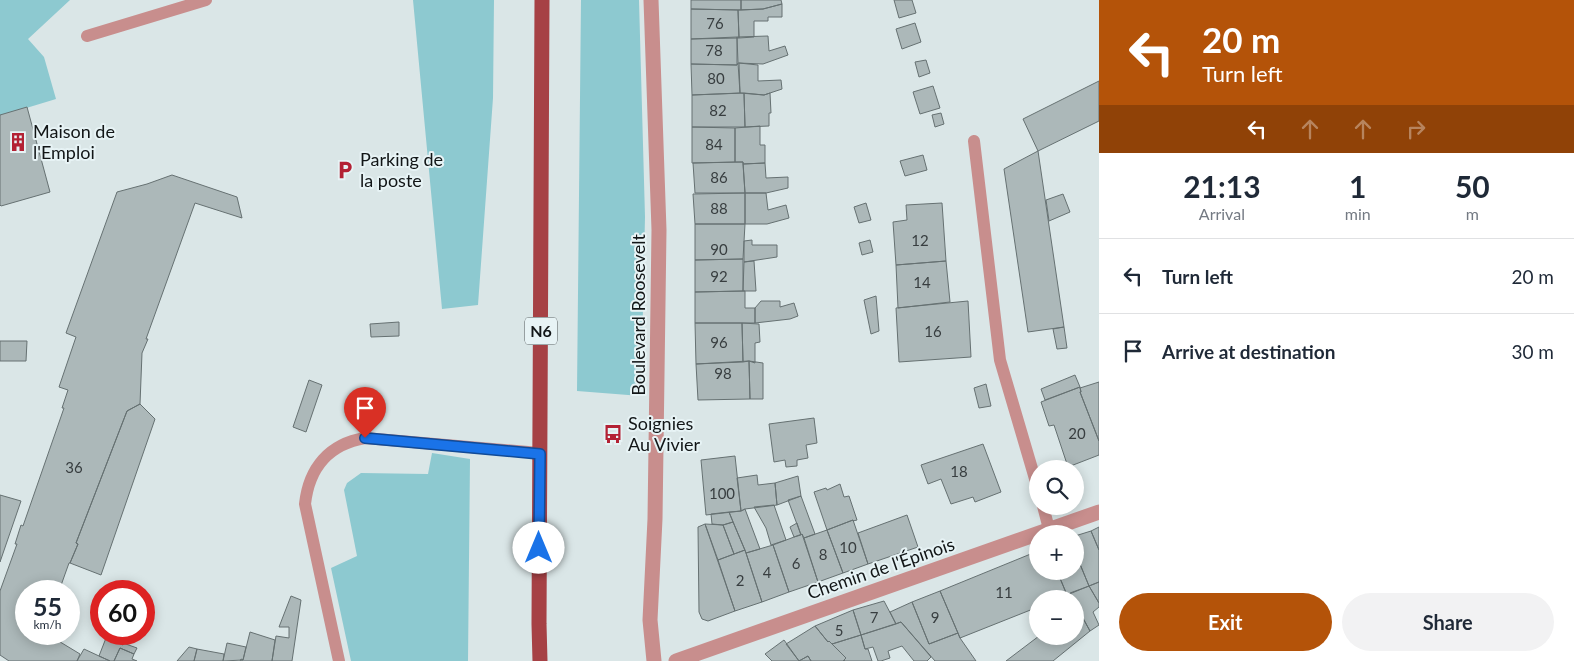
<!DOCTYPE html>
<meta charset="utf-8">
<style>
body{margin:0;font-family:Lato,sans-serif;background:#f2f2f3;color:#1f2937;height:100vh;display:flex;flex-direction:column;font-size:19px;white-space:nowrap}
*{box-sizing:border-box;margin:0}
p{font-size:16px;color:#747a83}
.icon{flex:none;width:28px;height:28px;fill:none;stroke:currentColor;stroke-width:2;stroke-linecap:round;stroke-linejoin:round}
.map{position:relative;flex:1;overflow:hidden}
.details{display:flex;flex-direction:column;background:#fff;width:475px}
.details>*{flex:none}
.top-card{background:#b45309;color:#fff;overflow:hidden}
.buttons{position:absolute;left:1029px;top:460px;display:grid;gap:10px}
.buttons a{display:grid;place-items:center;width:55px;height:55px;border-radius:50%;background:#fff;box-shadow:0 2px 12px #0003;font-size:25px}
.speed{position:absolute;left:15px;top:580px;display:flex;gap:10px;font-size:25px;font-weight:700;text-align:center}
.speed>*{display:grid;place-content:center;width:65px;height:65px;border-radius:50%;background:#fff;box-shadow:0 2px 12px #0003;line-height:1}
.speed small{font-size:12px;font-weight:400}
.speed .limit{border:8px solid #d22;background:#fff;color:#111}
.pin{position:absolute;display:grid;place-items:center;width:42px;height:42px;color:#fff;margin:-51px -21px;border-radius:50% 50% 50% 0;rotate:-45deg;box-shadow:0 0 5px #0007}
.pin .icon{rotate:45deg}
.me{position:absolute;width:55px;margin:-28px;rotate:0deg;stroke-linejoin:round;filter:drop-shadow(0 0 4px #0008)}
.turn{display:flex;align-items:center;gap:18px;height:105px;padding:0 20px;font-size:22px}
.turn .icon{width:65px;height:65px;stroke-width:2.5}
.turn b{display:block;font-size:35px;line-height:42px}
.lanes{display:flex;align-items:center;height:48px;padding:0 20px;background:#0003;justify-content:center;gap:25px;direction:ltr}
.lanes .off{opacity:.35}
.eta{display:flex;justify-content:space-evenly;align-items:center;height:85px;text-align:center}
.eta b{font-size:30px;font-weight:700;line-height:35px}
.action{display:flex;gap:10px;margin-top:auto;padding:10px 20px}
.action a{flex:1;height:58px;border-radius:30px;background:#b45309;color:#fff;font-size:20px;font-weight:700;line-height:58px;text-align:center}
.action a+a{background:#f2f2f3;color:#1f2937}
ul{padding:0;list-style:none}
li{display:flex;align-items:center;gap:15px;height:75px;padding:0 20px;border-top:1px solid #e0e1e3}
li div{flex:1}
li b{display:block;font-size:19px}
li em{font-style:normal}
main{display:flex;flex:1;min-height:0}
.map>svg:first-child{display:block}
</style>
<main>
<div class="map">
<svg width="1099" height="661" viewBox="0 0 1099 661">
<rect width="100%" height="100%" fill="#dae6e7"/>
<path fill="#8dc9d0" d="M 0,0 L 70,0 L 28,39 L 44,57 L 56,99 L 0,116 Z
M 413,0 L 494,0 L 493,98 L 478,305 L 442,309 Z
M 581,0 L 639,0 L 645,217 L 641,396 L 577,391 Z
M 432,453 L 470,459 L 468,661 L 351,661 L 331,568 L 357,556 L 344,490 L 347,483 L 361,473 L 428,474 Z"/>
<path fill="#acb8b9" stroke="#667172" d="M 691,0 L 741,0 L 741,10 L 691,9 Z
M 741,0 L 781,0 L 782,4 L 763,9 L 741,10 Z
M 894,0 L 912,0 L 916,13 L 899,18 Z
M 782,4 L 782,17 L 768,17 L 768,21 L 754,21 L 754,37 L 739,38 L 738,10 L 763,9 Z
M 691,9 L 738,10 L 739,38 L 691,39 Z
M 915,23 L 921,42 L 902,49 L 896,29 Z
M 768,36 L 769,51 L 785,46 L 788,55 L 763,64 L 738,63 L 737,37 Z
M 737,37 L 737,65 L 691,64 L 691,39 Z
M 926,60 L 930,73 L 919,77 L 915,62 Z
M 738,63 L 740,93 L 692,95 L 691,64 L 737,65 Z
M 739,63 L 758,65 L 758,81 L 781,80 L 782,89 L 764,95 L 740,93 Z
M 1099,81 L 1099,121 L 1038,151 L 1023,119 Z
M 933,86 L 940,108 L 920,114 L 913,92 Z
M 744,93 L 745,127 L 692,127 L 692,95 Z
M 744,93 L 764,95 L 770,93 L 771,113 L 769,113 L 769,126 L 745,127 Z
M 27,107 L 50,192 L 1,206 L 0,205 L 0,115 Z
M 941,113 L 944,124 L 935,127 L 932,115 Z
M 760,126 L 760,145 L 765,145 L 765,163 L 743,164 L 743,162 L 735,162 L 735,128 Z
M 692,127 L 735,128 L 735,162 L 692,163 Z
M 1038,151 L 1064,327 L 1028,332 L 1004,169 Z
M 923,155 L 927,170 L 905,176 L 900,161 Z
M 743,162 L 745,193 L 695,193 L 693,163 Z
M 765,163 L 766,178 L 788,177 L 788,188 L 766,193 L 745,193 L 743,164 Z
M 172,175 L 237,197 L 242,218 L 195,203 L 146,339 L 148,339 L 142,353 L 140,404 L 127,411 L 76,543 L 78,544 L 70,563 L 69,563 L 59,591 L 26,591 L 26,634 L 47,634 L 80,654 L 77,661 L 9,661 L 0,655 L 0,591 L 17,544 L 15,544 L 21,525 L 23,526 L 64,408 L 62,408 L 68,390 L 59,387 L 76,337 L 66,333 L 117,192 L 147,184 Z
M 745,193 L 745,224 L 695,224 L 693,194 Z
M 745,193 L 766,193 L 768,210 L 786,205 L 789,218 L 767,224 L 745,224 Z
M 1063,194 L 1070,212 L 1049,221 L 1046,200 Z
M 866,203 L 871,220 L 859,223 L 854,207 Z
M 942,203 L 946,261 L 896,265 L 893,222 L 907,220 L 906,205 Z
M 695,224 L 745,224 L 743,259 L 695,260 Z
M 752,240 L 752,245 L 777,245 L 777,257 L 744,262 L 744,241 Z
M 870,240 L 873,252 L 862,255 L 859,243 Z
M 743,259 L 743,291 L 695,292 L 695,260 Z
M 754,261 L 756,291 L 743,291 L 744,262 Z
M 946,261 L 950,302 L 898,308 L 896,265 Z
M 745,291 L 745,308 L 755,308 L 755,323 L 695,323 L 695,292 Z
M 876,296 L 879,331 L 871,334 L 864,300 Z
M 761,301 L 780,301 L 780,307 L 794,303 L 798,316 L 790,319 L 755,323 L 755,308 Z
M 968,301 L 971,357 L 899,362 L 896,308 Z
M 399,322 L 399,336 L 371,337 L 370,324 Z
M 695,323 L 742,323 L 743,362 L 696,364 Z
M 742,323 L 759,324 L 760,342 L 755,343 L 755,363 L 749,361 L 743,362 Z
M 1064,327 L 1067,348 L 1057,349 L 1053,329 Z
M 0,341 L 27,341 L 26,361 L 0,361 Z
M 749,361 L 750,399 L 698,400 L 696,364 Z
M 749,361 L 763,363 L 763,399 L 750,399 Z
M 1075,375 L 1080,387 L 1045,400 L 1041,389 Z
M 309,380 L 322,385 L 306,432 L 293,427 Z
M 1099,382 L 1099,441 L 1080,392 L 1081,392 L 1080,388 Z
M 986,384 L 991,406 L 979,408 L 974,388 Z
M 1080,387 L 1081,392 L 1080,392 L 1099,441 L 1099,455 L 1068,467 L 1054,425 L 1049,426 L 1041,402 Z
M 140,404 L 155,419 L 101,575 L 70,563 L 78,544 L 76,543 L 127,411 Z
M 814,418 L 817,443 L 806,445 L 808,458 L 797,460 L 797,466 L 786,467 L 785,460 L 774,462 L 769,424 Z
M 983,444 L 1001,492 L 975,502 L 973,497 L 951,504 L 941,479 L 928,484 L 921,465 Z
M 735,456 L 741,511 L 706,515 L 701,460 Z
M 757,475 L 758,485 L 775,483 L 777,505 L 745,509 L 741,511 L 737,478 Z
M 798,476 L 801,496 L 777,505 L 775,483 Z
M 840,484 L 844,497 L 849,496 L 857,520 L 853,521 L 853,520 L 827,530 L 814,492 L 826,488 L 827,490 Z
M 0,495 L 21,501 L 0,562 Z
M 801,496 L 815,534 L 804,538 L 802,534 L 801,535 L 788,500 Z
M 774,505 L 786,540 L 771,545 L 766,528 L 754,507 Z
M 745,509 L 760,549 L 746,553 L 729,512 L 741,511 Z
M 729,512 L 733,522 L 723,525 L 712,524 L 711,514 Z
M 907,515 L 918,547 L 868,564 L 858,533 Z
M 853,520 L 868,564 L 843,573 L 827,530 Z
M 733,522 L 745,550 L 734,554 L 723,525 Z
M 797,523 L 801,535 L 794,537 L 790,527 Z
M 705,524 L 735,611 L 708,621 L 702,619 L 699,612 L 698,527 Z
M 705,524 L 723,525 L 734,554 L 718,560 Z
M 1099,527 L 1099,550 L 1091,531 Z
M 827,530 L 843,573 L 818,582 L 804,538 Z
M 1091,531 L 1099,550 L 1099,582 L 1089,586 L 1075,552 L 1075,536 Z
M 802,534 L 818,582 L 789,592 L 773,545 Z
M 773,545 L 789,592 L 762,602 L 746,553 Z
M 745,550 L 762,602 L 735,611 L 718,560 Z
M 1038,551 L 1038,571 L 1057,571 L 1067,595 L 1057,599 L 1038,599 L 1038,607 L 960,638 L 940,591 Z
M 1075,552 L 1089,586 L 1067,595 L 1057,571 L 1075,571 Z
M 1099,582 L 1099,603 L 1089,586 Z
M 1089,586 L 1099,603 L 1099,607 L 1093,612 L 1099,625 L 1090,631 L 1075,604 L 1075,599 L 1072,599 L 1070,593 Z
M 940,591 L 958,633 L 929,644 L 912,602 Z
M 291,596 L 301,600 L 292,661 L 272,661 L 276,636 L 289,638 L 289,627 L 279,627 Z
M 884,601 L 896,624 L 861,635 L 853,610 Z
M 912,602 L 929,644 L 958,633 L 960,638 L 976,661 L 935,661 L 901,622 L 896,624 L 890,612 Z
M 1078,609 L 1090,631 L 1053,661 L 1006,661 L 1039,636 L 1075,636 L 1075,611 Z
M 853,610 L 861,635 L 832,644 L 829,641 L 828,642 L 815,626 Z
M 901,622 L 931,657 L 927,661 L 914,661 L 902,646 L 888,651 L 890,658 L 881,661 L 878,661 L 873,647 L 865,649 L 861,635 Z
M 815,626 L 828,642 L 829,641 L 846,658 L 843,661 L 811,661 L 808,656 L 799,661 L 786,644 Z
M 250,632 L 275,640 L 272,661 L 240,661 L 241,659 L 243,660 Z
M 861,635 L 865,649 L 868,649 L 872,661 L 845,661 L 844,660 L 846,658 L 832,644 Z
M 106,638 L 123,645 L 123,643 L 137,648 L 134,654 L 120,648 L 114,661 L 110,661 L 99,656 Z
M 784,640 L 799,661 L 808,656 L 811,661 L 772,661 L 765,654 Z
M 227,643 L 246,647 L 243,660 L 223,661 Z
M 189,647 L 197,649 L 194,661 L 177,661 Z
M 120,648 L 134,654 L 132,659 L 137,661 L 114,661 Z
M 84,649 L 99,656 L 110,661 L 77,661 Z
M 197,649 L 224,654 L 223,661 L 194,661 Z"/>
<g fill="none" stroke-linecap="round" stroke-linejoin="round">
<path stroke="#c88e8d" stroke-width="12" d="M 87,36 L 206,0
M 974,141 L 1000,360 L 1038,489
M 1043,506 L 1049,529
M 339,661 L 305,504 C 309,468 329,444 365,438 L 540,453"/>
<path stroke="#c88e8d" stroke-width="15" d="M 651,0 L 659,230 L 655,519 L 650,620 L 654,661
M 676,661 L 1099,512"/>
<path stroke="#a64145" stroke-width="15" d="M 540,661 L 539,624 L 542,0"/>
</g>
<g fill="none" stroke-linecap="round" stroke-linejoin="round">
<g stroke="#114b97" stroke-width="12">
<path id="route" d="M 365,438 L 540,454 L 539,548"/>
</g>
<use href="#route" stroke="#1a73e8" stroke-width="9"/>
</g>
<defs>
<g id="building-bare" transform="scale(1.5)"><path d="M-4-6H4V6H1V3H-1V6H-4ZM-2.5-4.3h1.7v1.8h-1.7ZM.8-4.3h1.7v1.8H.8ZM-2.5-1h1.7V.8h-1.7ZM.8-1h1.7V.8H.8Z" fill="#b32134" stroke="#e7f3f5" stroke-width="2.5" paint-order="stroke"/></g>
<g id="parking-bare" transform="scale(1.5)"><path d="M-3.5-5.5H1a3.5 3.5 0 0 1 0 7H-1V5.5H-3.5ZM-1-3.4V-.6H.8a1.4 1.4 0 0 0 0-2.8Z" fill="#b32134" stroke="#e7f3f5" stroke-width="2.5" paint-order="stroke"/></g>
<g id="bus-bare" transform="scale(1.5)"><path d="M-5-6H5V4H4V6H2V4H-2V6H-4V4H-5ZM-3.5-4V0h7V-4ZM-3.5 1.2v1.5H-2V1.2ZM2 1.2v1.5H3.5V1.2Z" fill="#b32134" stroke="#e7f3f5" stroke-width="2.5" paint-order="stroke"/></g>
</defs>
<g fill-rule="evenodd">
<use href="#building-bare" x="18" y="142"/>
<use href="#parking-bare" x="345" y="170"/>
<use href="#bus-bare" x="613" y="434"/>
</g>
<g text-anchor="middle" stroke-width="4" stroke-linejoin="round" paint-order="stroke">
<g font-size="15" fill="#383e40">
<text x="715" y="29">76</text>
<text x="714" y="56">78</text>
<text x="716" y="84">80</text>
<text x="718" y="116">82</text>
<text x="714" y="150">84</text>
<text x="719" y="183">86</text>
<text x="719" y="214">88</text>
<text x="920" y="246">12</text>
<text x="719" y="255">90</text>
<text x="719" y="282">92</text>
<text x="922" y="288">14</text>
<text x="933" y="337">16</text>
<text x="719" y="348">96</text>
<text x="723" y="379">98</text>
<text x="1077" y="439">20</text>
<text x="74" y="473">36</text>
<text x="959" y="477">18</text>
<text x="722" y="499">100</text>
<text x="848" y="553">10</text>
<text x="823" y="560">8</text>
<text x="796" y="569">6</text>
<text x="767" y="578">4</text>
<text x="740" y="586">2</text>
<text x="1004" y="598">11</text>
<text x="874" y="623">7</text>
<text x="935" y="623">9</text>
<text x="839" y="636">5</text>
</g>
<rect fill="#e7f3f5" stroke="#52585a" stroke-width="1" x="525" y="317.5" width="32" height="27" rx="4"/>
<g font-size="16" font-weight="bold" fill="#121617">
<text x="541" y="337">N6</text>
</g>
<g font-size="18" fill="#121617" stroke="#e7f3f5" text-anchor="start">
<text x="33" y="138">Maison de<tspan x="33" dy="21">l'Emploi</tspan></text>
<text x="360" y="166">Parking de<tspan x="360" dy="21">la poste</tspan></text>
<text x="628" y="430">Soignies<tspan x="628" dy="21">Au Vivier</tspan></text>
</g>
<g font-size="18" fill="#121617" stroke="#e7f3f5">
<text transform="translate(639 315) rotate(-90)" y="6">Boulevard Roosevelt</text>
<text transform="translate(881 569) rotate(-19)" y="6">Chemin de l'Épinois</text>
</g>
</g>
</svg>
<div class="buttons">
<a><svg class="icon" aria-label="search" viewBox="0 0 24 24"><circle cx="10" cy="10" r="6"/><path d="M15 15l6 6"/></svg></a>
<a>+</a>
<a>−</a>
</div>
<div class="speed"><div>55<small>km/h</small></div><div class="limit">60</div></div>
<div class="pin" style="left:365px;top:438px;background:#d93025"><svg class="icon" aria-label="arrive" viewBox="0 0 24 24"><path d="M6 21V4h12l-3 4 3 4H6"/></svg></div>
<svg class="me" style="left:539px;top:548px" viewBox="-20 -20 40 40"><circle r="19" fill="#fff"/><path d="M0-13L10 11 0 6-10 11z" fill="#1a73e8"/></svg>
</div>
<section class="details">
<div class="top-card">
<div class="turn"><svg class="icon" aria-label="left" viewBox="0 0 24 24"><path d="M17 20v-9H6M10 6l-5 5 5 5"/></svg><div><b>20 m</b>Turn left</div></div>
<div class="lanes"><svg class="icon" aria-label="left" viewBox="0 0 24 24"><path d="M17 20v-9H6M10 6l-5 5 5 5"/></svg><svg class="icon off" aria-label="ahead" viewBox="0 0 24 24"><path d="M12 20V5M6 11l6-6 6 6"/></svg><svg class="icon off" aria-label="ahead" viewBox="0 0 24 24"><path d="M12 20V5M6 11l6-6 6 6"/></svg><svg class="icon off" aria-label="right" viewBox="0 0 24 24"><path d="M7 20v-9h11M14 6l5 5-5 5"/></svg></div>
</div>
<div class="eta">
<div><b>21:13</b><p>Arrival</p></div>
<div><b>1</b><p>min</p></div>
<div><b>50</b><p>m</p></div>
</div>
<ul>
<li><svg class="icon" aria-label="left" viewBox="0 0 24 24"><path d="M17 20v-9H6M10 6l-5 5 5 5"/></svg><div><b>Turn left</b></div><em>20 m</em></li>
<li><svg class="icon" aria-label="arrive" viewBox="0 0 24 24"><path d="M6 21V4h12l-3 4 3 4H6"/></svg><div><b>Arrive at destination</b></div><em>30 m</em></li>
</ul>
<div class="action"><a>Exit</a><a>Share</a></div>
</section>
</main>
